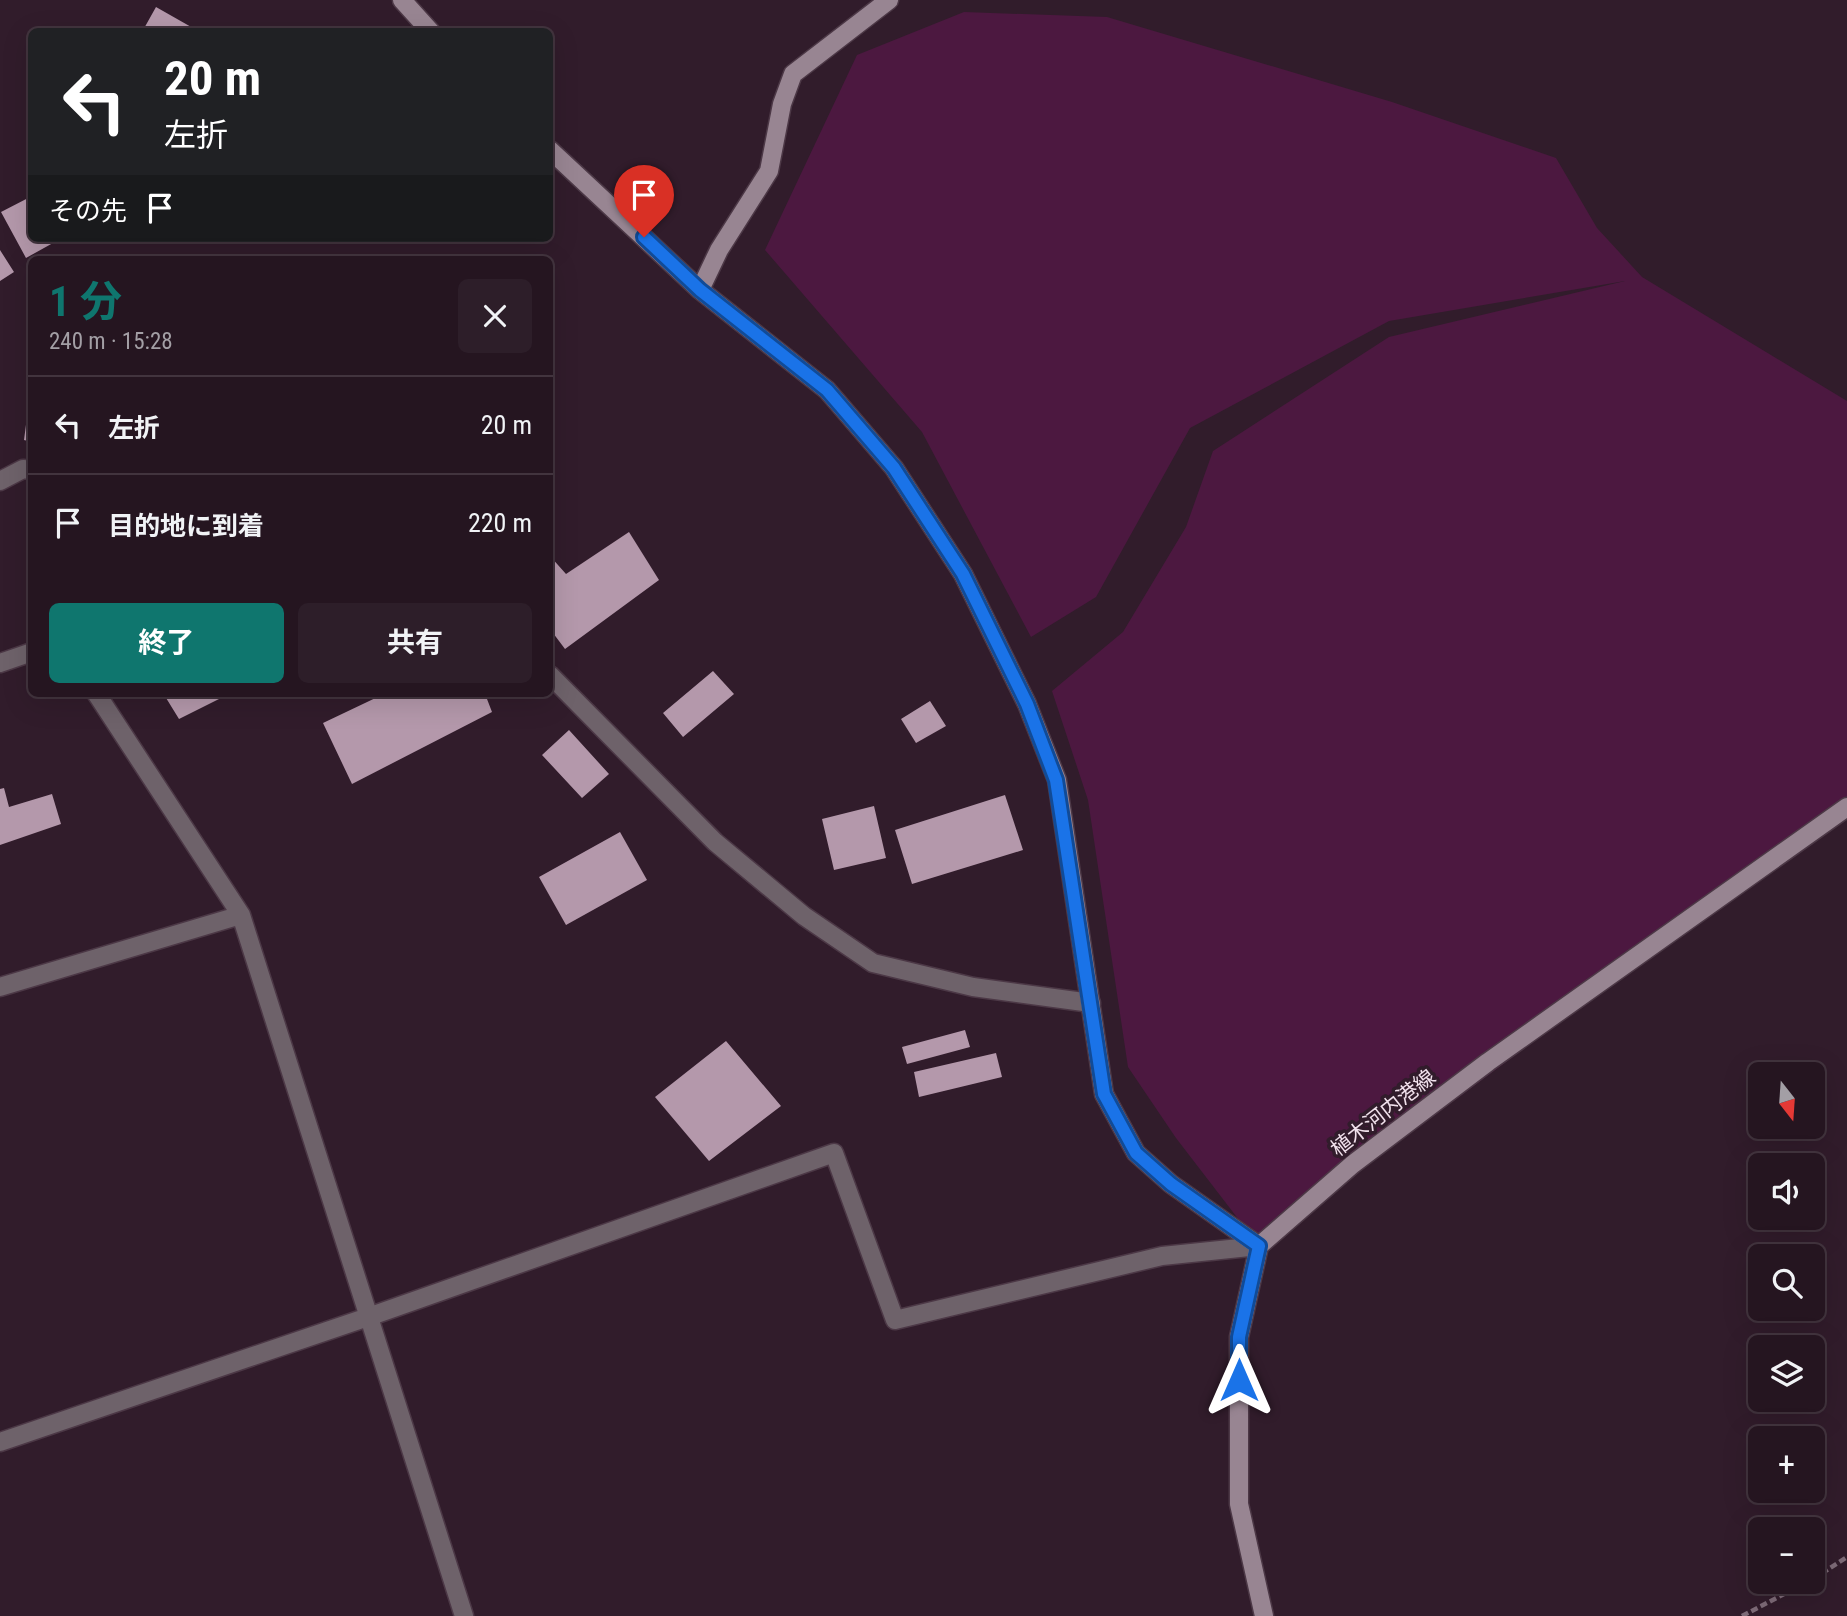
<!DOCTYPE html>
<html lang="ja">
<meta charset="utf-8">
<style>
body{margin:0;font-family:"Roboto Condensed","Noto Sans JP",sans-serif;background:#2d1e29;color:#f1f3f6;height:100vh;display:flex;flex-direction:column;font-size:26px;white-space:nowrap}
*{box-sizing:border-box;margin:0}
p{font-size:23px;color:#a39fa5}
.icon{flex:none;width:38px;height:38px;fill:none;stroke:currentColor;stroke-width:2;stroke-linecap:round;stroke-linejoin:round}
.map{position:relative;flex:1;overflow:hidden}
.side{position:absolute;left:28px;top:256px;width:525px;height:441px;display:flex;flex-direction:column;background:#251520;border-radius:10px;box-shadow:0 7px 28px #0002,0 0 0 2px #42343e}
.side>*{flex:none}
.hud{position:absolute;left:28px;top:28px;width:525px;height:214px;border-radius:10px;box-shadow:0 7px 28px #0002,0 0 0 2px #42343e;background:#202124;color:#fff;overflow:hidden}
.needle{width:46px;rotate:163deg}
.fabs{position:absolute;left:1748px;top:1062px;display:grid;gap:14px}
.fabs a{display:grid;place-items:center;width:77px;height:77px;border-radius:10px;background:#251520;box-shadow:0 7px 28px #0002,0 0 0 2px #42343e;font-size:35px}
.pin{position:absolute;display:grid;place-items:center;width:60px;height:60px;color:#fff;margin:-72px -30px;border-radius:50% 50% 50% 0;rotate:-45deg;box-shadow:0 0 7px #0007}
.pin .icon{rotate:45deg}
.me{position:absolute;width:77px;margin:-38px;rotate:0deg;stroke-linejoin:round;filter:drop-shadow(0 0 5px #0008)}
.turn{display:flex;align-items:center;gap:24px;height:147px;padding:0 21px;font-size:32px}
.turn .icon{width:91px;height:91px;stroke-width:2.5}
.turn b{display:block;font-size:49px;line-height:60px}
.then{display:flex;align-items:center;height:66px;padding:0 21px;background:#0003;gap:14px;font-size:26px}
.round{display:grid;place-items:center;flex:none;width:74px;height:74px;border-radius:10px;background:#2d1e29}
.head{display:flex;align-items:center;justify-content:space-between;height:119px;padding:0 21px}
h1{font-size:42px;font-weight:700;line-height:52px;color:#0f766e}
.action{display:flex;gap:14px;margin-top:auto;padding:14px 21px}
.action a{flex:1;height:80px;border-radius:10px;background:#0f766e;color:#fff;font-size:28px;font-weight:700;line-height:80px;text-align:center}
.action a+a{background:#2d1e29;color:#f1f3f6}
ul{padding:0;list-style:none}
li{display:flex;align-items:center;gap:21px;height:98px;padding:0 21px;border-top:2px solid #42343e}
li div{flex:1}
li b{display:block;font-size:26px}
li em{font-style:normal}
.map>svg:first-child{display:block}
</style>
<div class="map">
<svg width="1847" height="1616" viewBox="0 0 1847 1616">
<rect width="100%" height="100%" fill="#311c2b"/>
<path fill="#4c1840" d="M 964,12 L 1107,17 L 1392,102 L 1556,158 L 1597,228 L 1642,277 L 1847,401 L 1847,808 L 1259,1246 L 1176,1138 L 1128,1067 L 1088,800 L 1052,691 L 1123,632 L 1186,527 L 1213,451 L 1389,337 L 1625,281 L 1389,321 L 1190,428 L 1096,597 L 1031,637 L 922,432 L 765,250 L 857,55 Z"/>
<path fill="#b498ab" d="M 156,7 L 200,32 L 142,32 Z
M 32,196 L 32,238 L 62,238 L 26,258 L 1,212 Z
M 0,250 L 14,272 L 0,281 Z
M 30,394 L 32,394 L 32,442 L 24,440 Z
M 629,532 L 659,580 L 565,649 L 550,629 L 550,556 L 566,574 Z
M 713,671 L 734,694 L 683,737 L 663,713 Z
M 163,693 L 231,693 L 179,719 Z
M 386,693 L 493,693 L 487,699 L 492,712 L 352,784 L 323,723 Z
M 930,701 L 946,726 L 916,743 L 901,719 Z
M 569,730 L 609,774 L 582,798 L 542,755 Z
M 4,788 L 9,807 L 52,794 L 61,824 L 0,845 L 0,789 Z
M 1005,795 L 1023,850 L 912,884 L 895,830 Z
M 874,806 L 886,858 L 834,870 L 822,819 Z
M 620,832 L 647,880 L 566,925 L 539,877 Z
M 965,1030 L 970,1047 L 907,1064 L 902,1047 Z
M 726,1041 L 781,1106 L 709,1161 L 655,1097 Z
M 996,1053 L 1002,1077 L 919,1097 L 914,1072 Z"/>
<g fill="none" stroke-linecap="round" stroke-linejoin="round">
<g stroke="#4c3846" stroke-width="21">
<path id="street" d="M 0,481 L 23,469 L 32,470
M 0,663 L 32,652
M 550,675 L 715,842 L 804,916 L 873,963 L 973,987 L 1091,1003
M 96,693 L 241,915 L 464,1616
M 0,987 L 241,915
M 0,1442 L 371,1316 L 834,1153 L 895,1320 L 1162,1256 L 1259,1246"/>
</g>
<g stroke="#4c3846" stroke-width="21">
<path id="secondary" d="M 402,0 L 431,32
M 889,0 L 793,74 L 782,104 L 769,171 L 719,250 L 700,290 L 827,390 L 894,468 L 963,574 L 1027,704 L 1057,780 L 1104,1094 L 1136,1153 L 1171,1184 L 1259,1246
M 550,150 L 700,290
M 1264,1616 L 1239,1504 L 1239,1337 L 1259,1246 L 1353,1164 L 1488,1062 L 1847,807"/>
</g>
<path stroke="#7e6b78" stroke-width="4.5" stroke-dasharray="7 3.5" stroke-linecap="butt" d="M 1813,1579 L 1847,1557
M 1742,1616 L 1807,1582"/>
<use href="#street" stroke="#6e626a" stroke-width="18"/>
<use href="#secondary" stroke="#988592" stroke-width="18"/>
</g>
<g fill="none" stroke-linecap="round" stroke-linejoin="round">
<g stroke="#114b97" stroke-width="18">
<path id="route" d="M 644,237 L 700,290 L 827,390 L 894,468 L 963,574 L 1027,704 L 1056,780 L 1104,1094 L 1136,1153 L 1171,1184 L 1259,1246 L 1239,1337 L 1239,1380"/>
</g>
<use href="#route" stroke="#1a73e8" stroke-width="12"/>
</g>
<g text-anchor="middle" stroke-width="7" stroke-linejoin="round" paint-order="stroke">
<g font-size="21" fill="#f1e1ec" stroke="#311c2b">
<text transform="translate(1383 1113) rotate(-38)" y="7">植木河内港線</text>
</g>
</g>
</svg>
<div class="fabs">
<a><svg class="needle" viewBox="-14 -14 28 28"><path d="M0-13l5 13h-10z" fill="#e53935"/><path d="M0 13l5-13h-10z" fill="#a39fa5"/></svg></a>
<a><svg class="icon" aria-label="sound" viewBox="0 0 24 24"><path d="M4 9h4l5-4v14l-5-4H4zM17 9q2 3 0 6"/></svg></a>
<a><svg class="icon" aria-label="search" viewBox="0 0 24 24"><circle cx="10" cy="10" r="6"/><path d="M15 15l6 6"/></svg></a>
<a><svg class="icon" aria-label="layers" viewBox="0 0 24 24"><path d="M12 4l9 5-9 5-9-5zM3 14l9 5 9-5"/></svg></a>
<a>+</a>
<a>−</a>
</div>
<div class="pin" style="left:644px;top:237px;background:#d93025"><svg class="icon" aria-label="arrive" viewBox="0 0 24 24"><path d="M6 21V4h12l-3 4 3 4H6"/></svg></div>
<svg class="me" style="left:1239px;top:1380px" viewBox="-20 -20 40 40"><path d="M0-17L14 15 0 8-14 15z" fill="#1a73e8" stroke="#fff" stroke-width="4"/></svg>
<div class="hud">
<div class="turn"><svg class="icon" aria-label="left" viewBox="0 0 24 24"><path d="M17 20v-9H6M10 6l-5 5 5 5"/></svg><div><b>20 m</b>左折</div></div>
<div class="then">その先<svg class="icon" aria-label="arrive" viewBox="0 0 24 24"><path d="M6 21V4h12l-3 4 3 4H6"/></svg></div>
</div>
<section class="side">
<div class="head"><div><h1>1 分</h1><p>240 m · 15:28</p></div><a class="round"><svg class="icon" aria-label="close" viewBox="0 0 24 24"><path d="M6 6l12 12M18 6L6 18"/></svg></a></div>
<ul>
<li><svg class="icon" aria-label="left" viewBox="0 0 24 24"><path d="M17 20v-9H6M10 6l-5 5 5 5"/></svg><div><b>左折</b></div><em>20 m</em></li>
<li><svg class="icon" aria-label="arrive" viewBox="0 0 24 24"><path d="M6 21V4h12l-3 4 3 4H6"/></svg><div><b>目的地に到着</b></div><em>220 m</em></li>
</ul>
<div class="action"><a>終了</a><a>共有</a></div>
</section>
</div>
